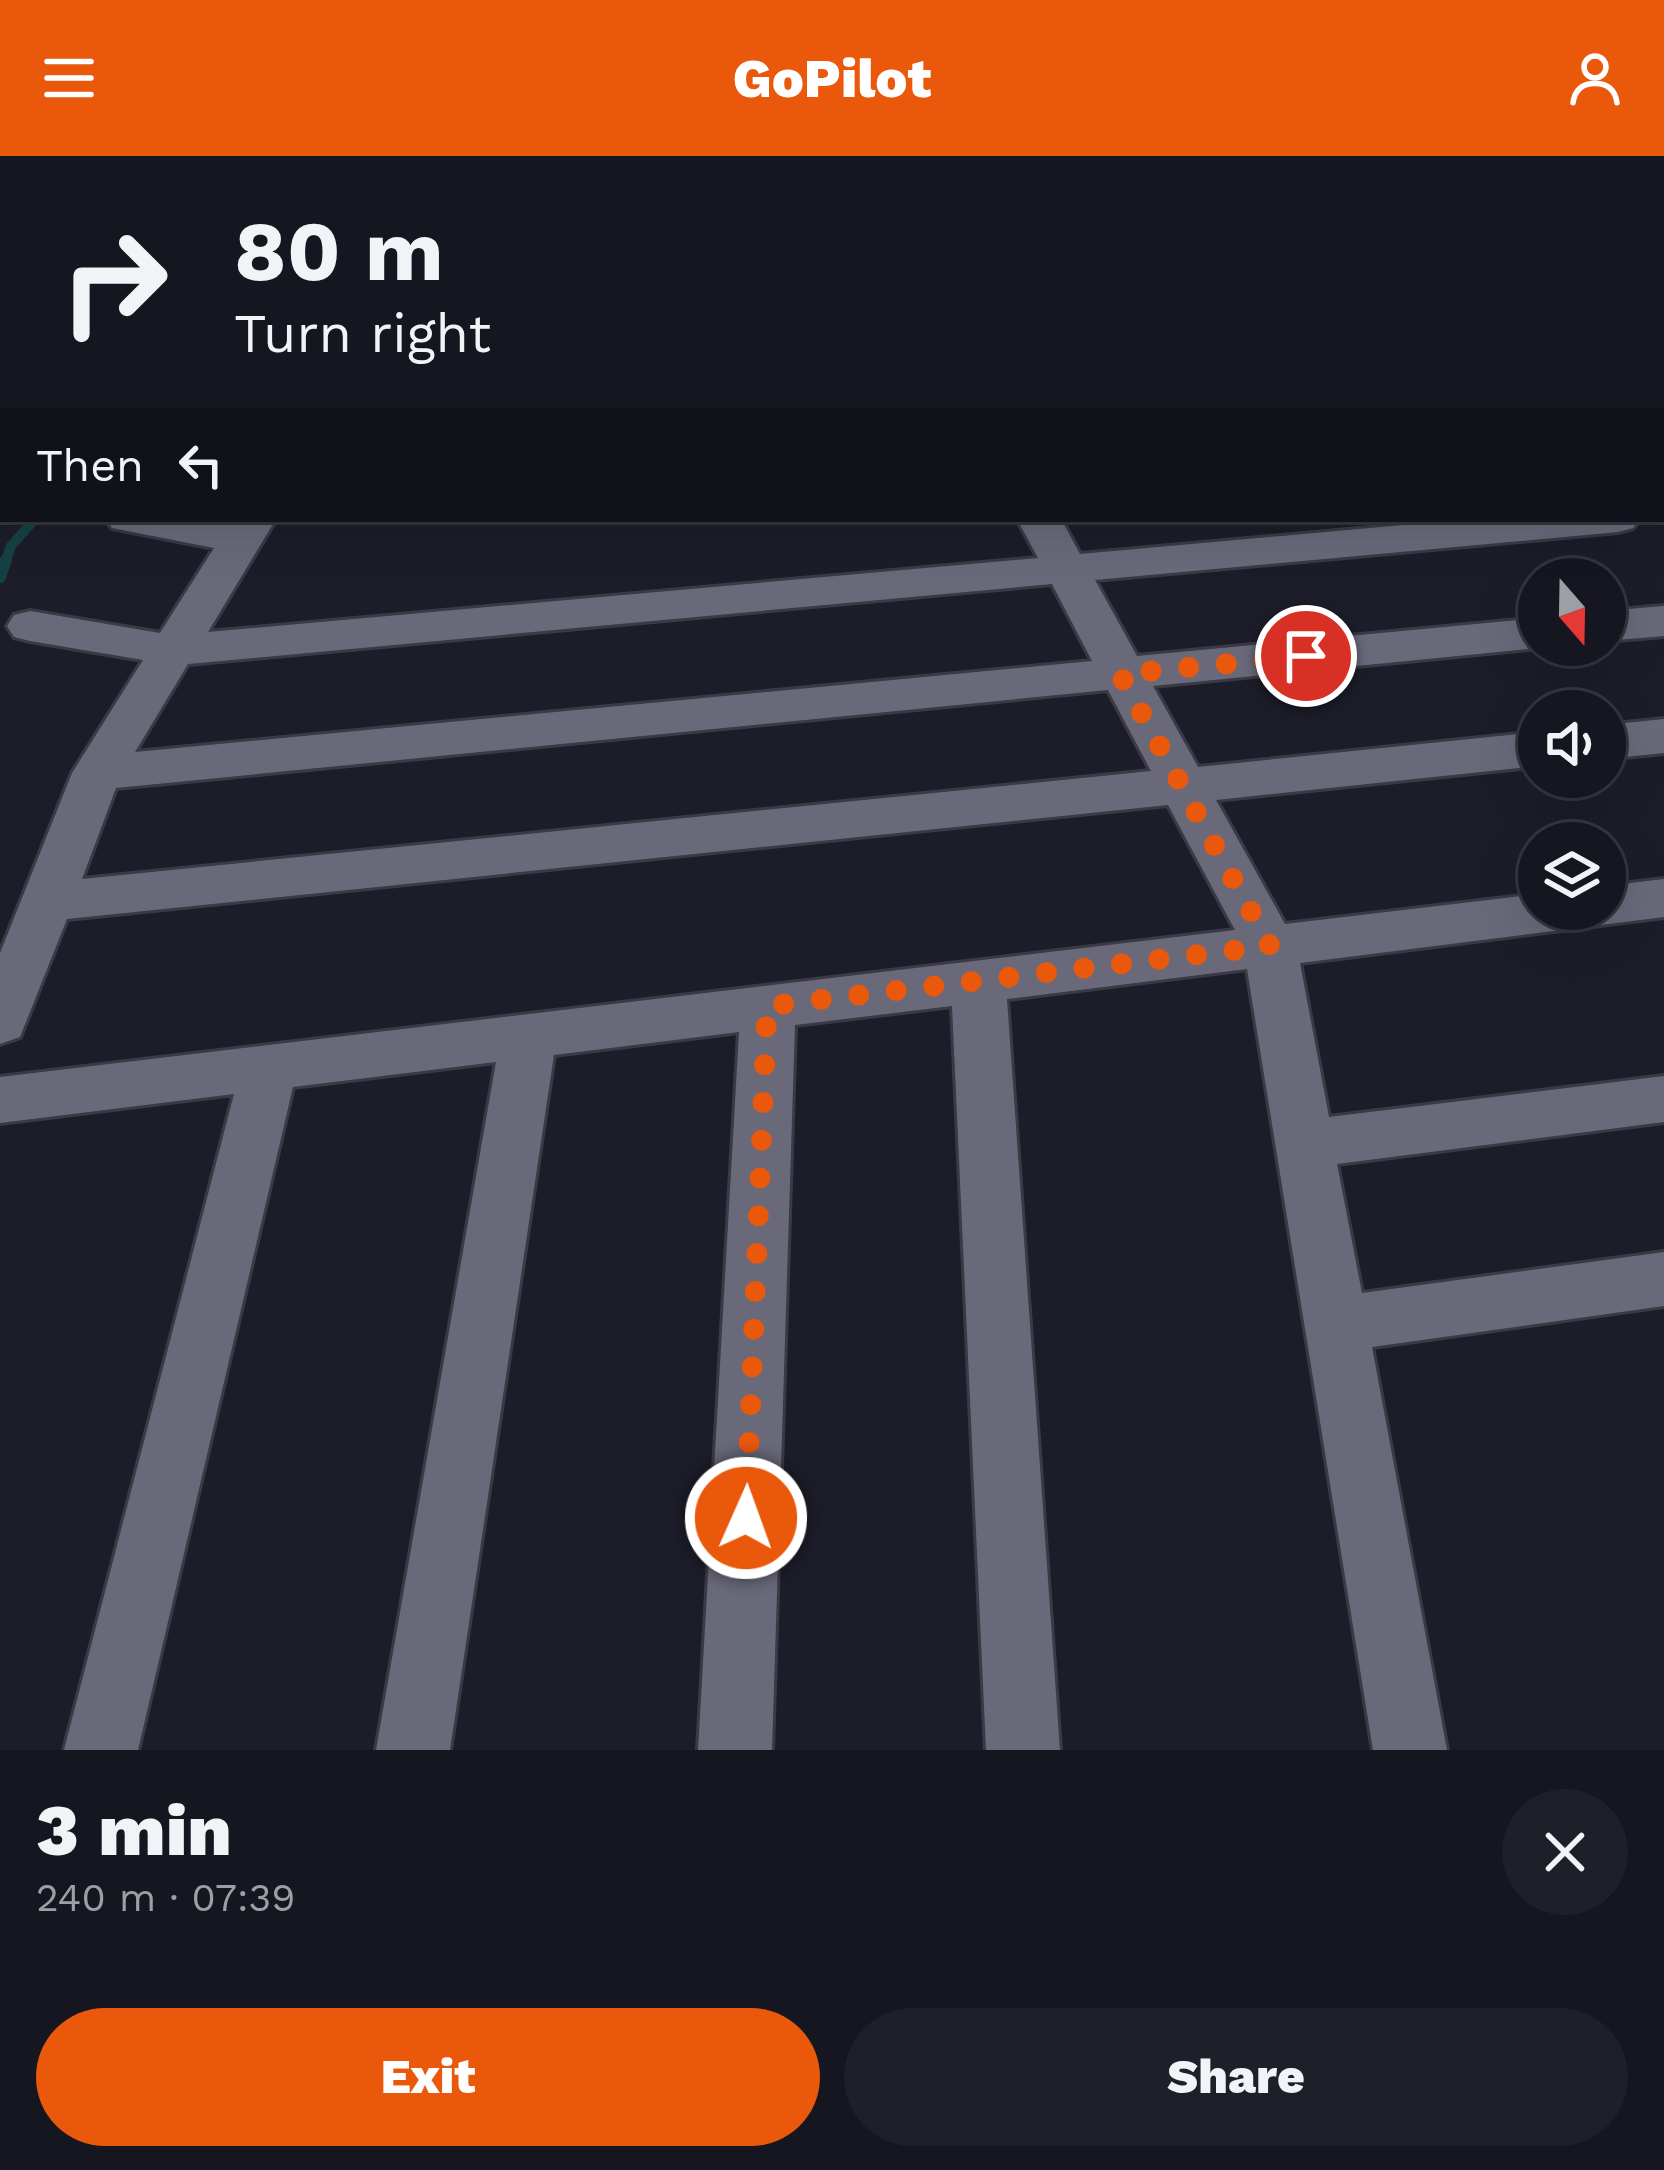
<!DOCTYPE html>
<meta charset="utf-8">
<style>
body{margin:0;font-family:"Work Sans",sans-serif;background:#1f1f29;color:#f1f3f6;height:100vh;display:flex;flex-direction:column;font-size:45px;white-space:nowrap}
*{box-sizing:border-box;margin:0}
p{font-size:39px;color:#9e9fa5}
.icon{flex:none;width:66px;height:66px;fill:none;stroke:currentColor;stroke-width:2;stroke-linecap:round;stroke-linejoin:round}
.map{position:relative;height:1594px;overflow:hidden}
.details{display:flex;flex-direction:column;background:#161620;flex:1}
.details>*{flex:none}
.hud{position:absolute;left:0px;top:0px;width:1665px;height:366px;box-shadow:0 12px 48px #0002,0 0 0 3px #35353e;background:#161620;color:#f1f3f6;overflow:hidden}
.needle{width:78px;rotate:160deg}
.tools{position:absolute;left:1518px;top:402px;display:grid;gap:24px}
.tools a{display:grid;place-items:center;width:108px;height:108px;border-radius:50%;background:#161620;box-shadow:0 12px 48px #0002,0 0 0 3px #35353e;font-size:60px}
.pin{position:absolute;display:grid;place-items:center;width:102px;height:102px;color:#fff;margin:-51px;border:6px solid #fff;border-radius:50%;box-shadow:0 3px 12px #0007}
.me{position:absolute;width:132px;margin:-66px;rotate:2deg;stroke-linejoin:round;filter:drop-shadow(0 0 9px #0008)}
.turn{display:flex;align-items:center;gap:42px;height:252px;padding:0 36px;font-size:54px}
.turn .icon{width:156px;height:156px;stroke-width:2.5}
.turn b{display:block;font-size:84px;line-height:102px}
.then{display:flex;align-items:center;height:114px;padding:0 36px;background:#0003;gap:24px;font-size:45px}
.round{display:grid;place-items:center;flex:none;width:126px;height:126px;border-radius:63px;background:#1f1f29}
.overview{display:flex;align-items:center;justify-content:space-between;height:204px;padding:0 36px}
h1{font-size:72px;font-weight:800;line-height:90px}
.button{display:flex;gap:24px;margin-top:auto;padding:24px 36px}
.button a{flex:1;height:138px;border-radius:72px;background:#ea580c;color:#fff;font-size:48px;font-weight:800;line-height:138px;text-align:center}
.button a+a{background:#1f1f29;color:#f1f3f6}
header{display:flex;justify-content:space-between;align-items:center;height:156px;padding:0 36px;background:#ea580c;color:#fff;font-size:54px;font-weight:800}
.map>svg:first-child{display:block}
</style>
<header><svg class="icon" aria-label="menu" viewBox="0 0 24 24"><path d="M4 6h16M4 12h16M4 18h16"/></svg>GoPilot<svg class="icon" aria-label="person" viewBox="0 0 24 24"><circle cx="12" cy="8" r="4"/><path d="M4 21q1-7 8-7t8 7"/></svg></header>
<div class="map">
<svg width="1664" height="1594" viewBox="0 0 1664 1594">
<rect width="100%" height="100%" fill="#1d1d2a"/>
<g fill="none" stroke-linecap="round" stroke-linejoin="round">
<path stroke="#164144" stroke-width="10" d="M 5,407 L 11,390 L 35,363"/>
<path stroke="#164144" stroke-width="12" d="M 0,421 L 6,404"/>
<g stroke="#3a3a44" stroke-width="6">
<path id="street" d="M 1005,0 L 1040,0 L 1042,3 L 1007,3 Z
M 1080,0 L 1155,0 L 1078,3 Z
M 1266,0 L 1300,0 L 1302,3 L 1268,3 Z
M 1662,14 L 1664,14 L 1664,36 L 1662,36 Z
M 1662,99 L 1664,99 L 1664,121 L 1662,121 Z
M 1662,314 L 1664,315 L 1664,342 L 1662,341 Z
M 105,363 L 200,363 L 229,368 L 232,363 L 276,363 L 208,476 L 1038,402 L 1017,363 L 1061,363 L 1080,398 L 1470,363 L 1640,363 L 1633,372 L 1618,376 L 1095,424 L 1137,500 L 1539,462 L 1539,489 L 1550,489 L 1539,492 L 1153,530 L 1198,611 L 1539,576 L 1539,610 L 1216,644 L 1285,768 L 1539,738 L 1539,753 L 1605,753 L 1605,730 L 1664,723 L 1664,761 L 1300,807 L 1329,961 L 1664,920 L 1664,966 L 1337,1008 L 1362,1137 L 1664,1096 L 1664,1150 L 1372,1191 L 1447,1594 L 1373,1594 L 1247,813 L 1007,843 L 1060,1594 L 986,1594 L 952,850 L 795,869 L 772,1594 L 698,1594 L 739,876 L 554,899 L 450,1594 L 376,1594 L 496,906 L 293,931 L 138,1594 L 64,1594 L 234,938 L 0,967 L 0,921 L 1235,774 L 1168,649 L 67,763 L 20,881 L 0,888 L 0,797 L 72,617 L 143,504 L 30,485 L 14,481 L 7,470 L 14,459 L 30,455 L 160,477 L 214,392 L 112,372 ZM 1052,428 L 1092,505 L 135,596 L 188,508 ZM 1108,534 L 1151,615 L 82,723 L 116,632 Z
M 1664,450 L 1664,480 L 1605,485 L 1605,455 Z
M 1664,563 L 1664,597 L 1605,603 L 1605,569 Z"/>
</g>
<g stroke="#3a3a44" stroke-width="6">
<path id="secondary" d="M 0,98 L 3,98 L 3,126 L 0,126 Z
M 1662,244 L 1664,244 L 1664,274 L 1662,274 Z"/>
</g>
<use href="#street" fill="#69697a" fill-rule="evenodd"/>
<use href="#secondary" fill="#69697a" fill-rule="evenodd"/>
</g>
<g fill="none" stroke-linecap="round" stroke-linejoin="round">
<path stroke="#ea580c" stroke-width="21" stroke-dasharray="0 37.8" d="M 746,1362 L 767,850 L 1270,790 L 1120,518 L 1306,500"/>
</g>
</svg>
<div class="tools">
<a><svg class="needle" viewBox="-14 -14 28 28"><path d="M0-13l5 13h-10z" fill="#e53935"/><path d="M0 13l5-13h-10z" fill="#9e9fa5"/></svg></a>
<a><svg class="icon" aria-label="sound" viewBox="0 0 24 24"><path d="M4 9h4l5-4v14l-5-4H4zM17 9q2 3 0 6"/></svg></a>
<a><svg class="icon" aria-label="layers" viewBox="0 0 24 24"><path d="M12 4l9 5-9 5-9-5zM3 14l9 5 9-5"/></svg></a>
</div>
<div class="pin" style="left:1306px;top:500px;background:#d93025"><svg class="icon" aria-label="arrive" viewBox="0 0 24 24"><path d="M6 21V4h12l-3 4 3 4H6"/></svg></div>
<svg class="me" style="left:746px;top:1362px" viewBox="-20 -20 40 40"><circle r="17" fill="#ea580c" stroke="#fff" stroke-width="3"/><path d="M0-11L8 9 0 5-8 9z" fill="#fff"/></svg>
<div class="hud">
<div class="turn"><svg class="icon" aria-label="right" viewBox="0 0 24 24"><path d="M7 20v-9h11M14 6l5 5-5 5"/></svg><div><b>80 m</b>Turn right</div></div>
<div class="then">Then<svg class="icon" aria-label="left" viewBox="0 0 24 24"><path d="M17 20v-9H6M10 6l-5 5 5 5"/></svg></div>
</div>
</div>
<section class="details">
<div class="overview"><div><h1>3 min</h1><p>240 m · 07:39</p></div><a class="round"><svg class="icon" aria-label="close" viewBox="0 0 24 24"><path d="M6 6l12 12M18 6L6 18"/></svg></a></div>
<div class="button"><a>Exit</a><a>Share</a></div>
</section>
